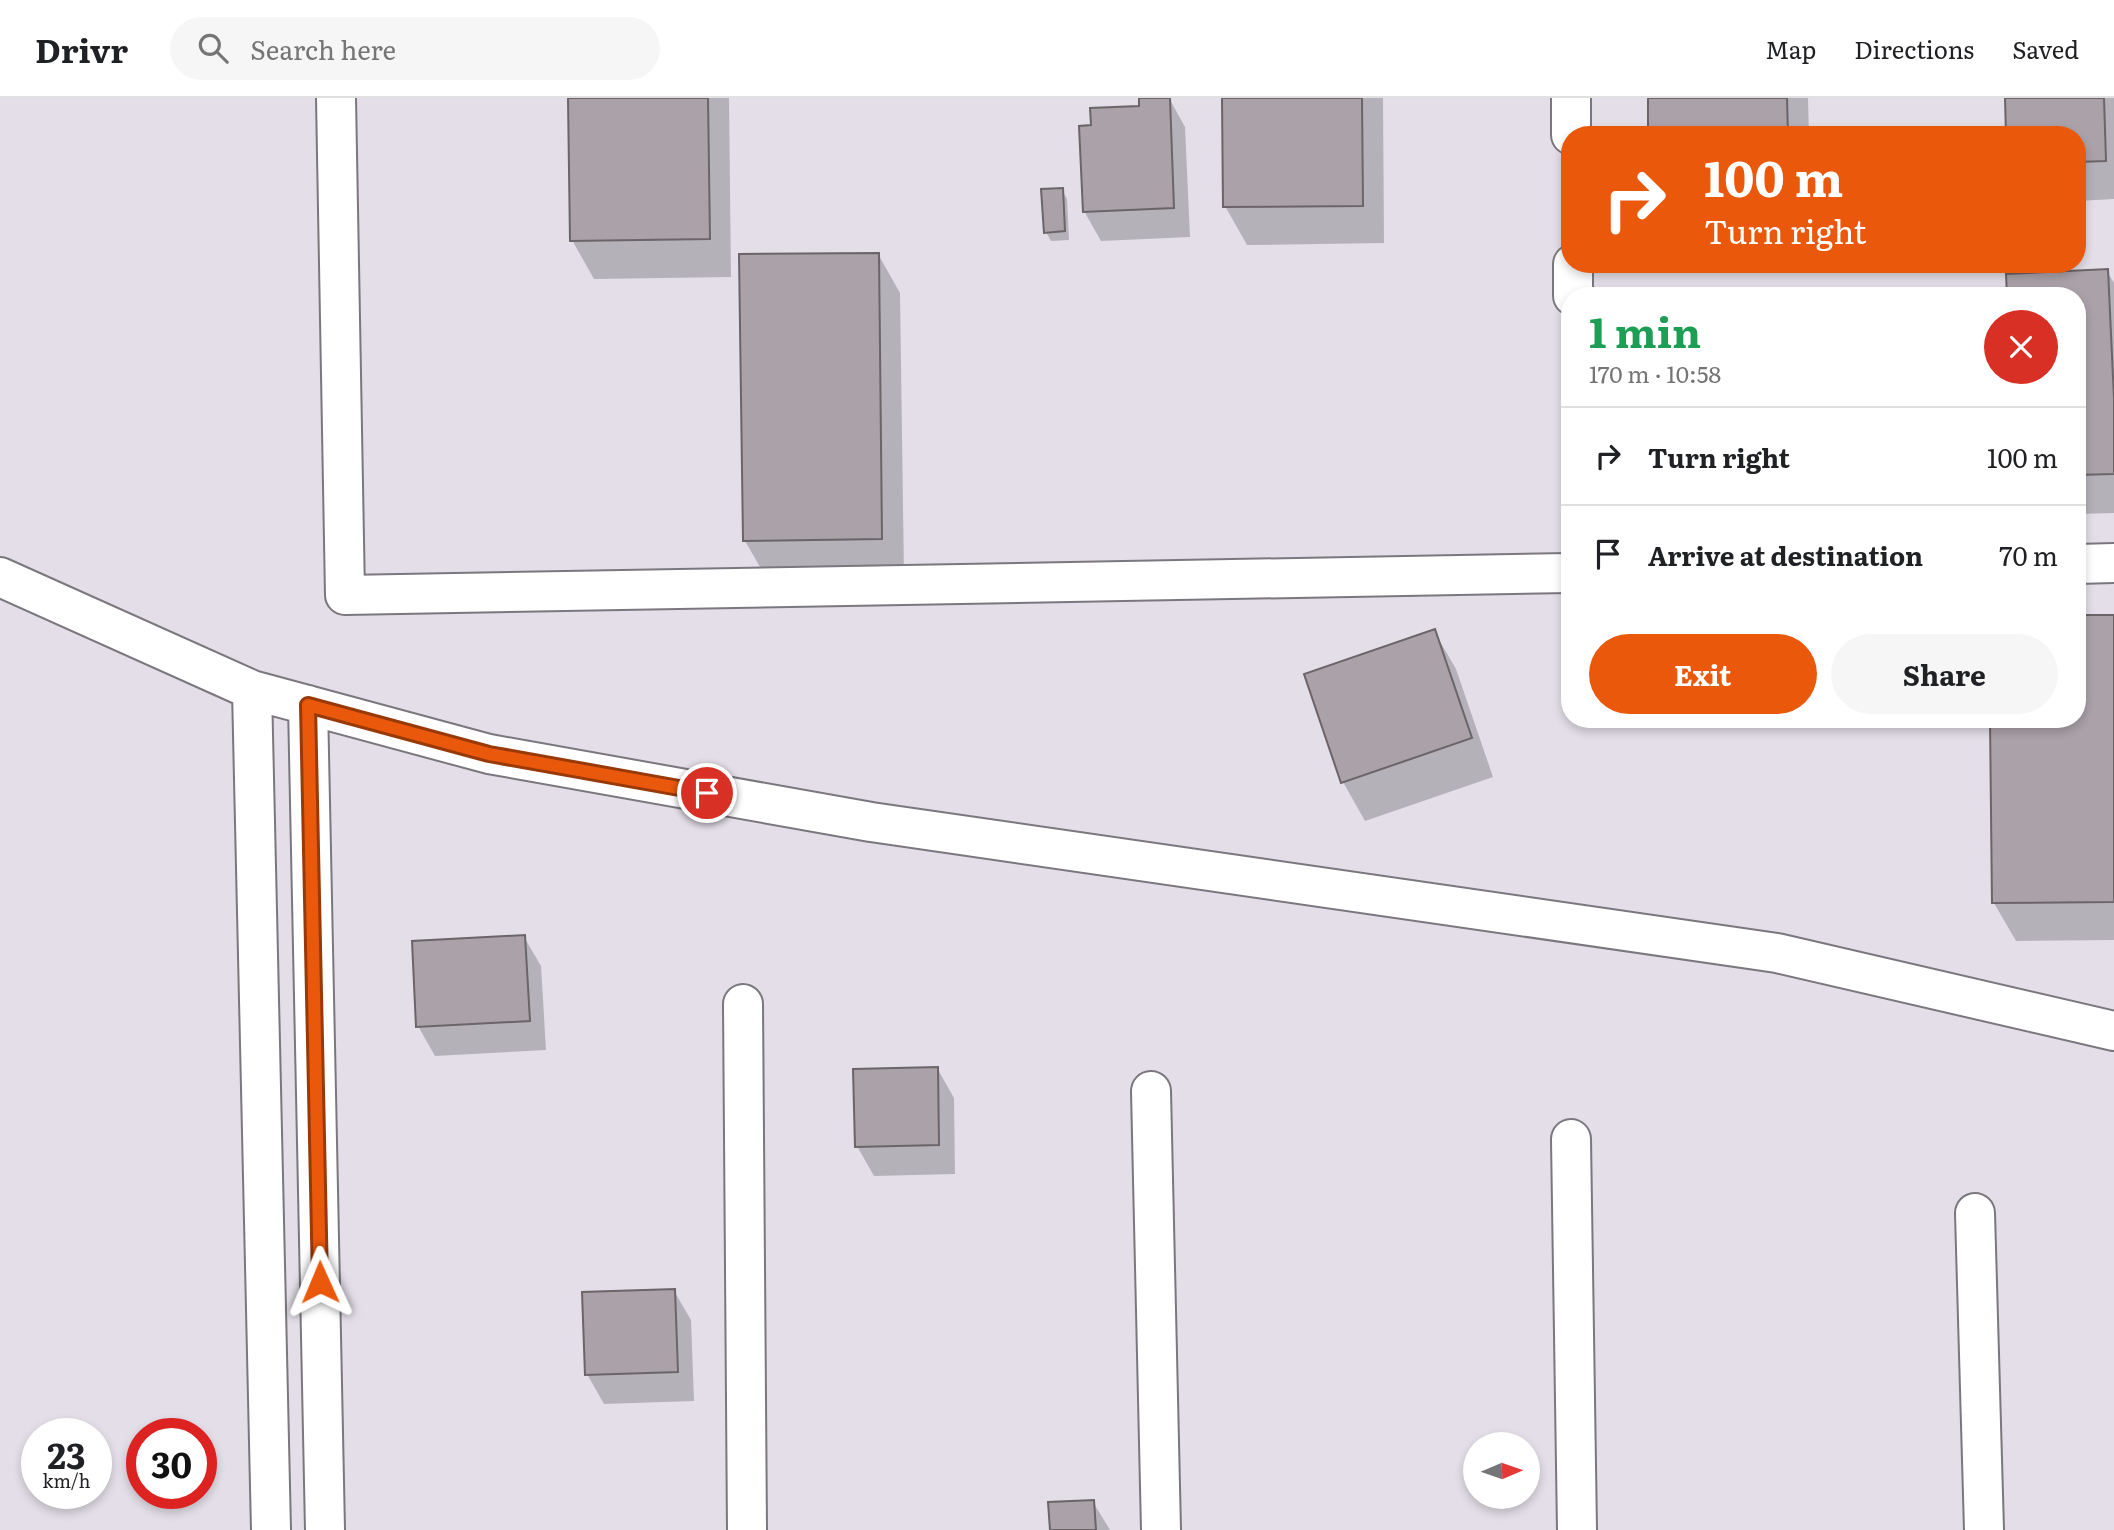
<!DOCTYPE html>
<meta charset="utf-8">
<style>
body{margin:0;font-family:Literata,serif;background:#f6f6f6;color:#202124;height:100vh;display:flex;flex-direction:column;font-size:26px;white-space:nowrap}
*{box-sizing:border-box;margin:0}
p{font-size:23px;color:#757577}
.icon{flex:none;width:38px;height:38px;fill:none;stroke:currentColor;stroke-width:2;stroke-linecap:round;stroke-linejoin:round}
.map{position:relative;flex:1;overflow:hidden}
.sheet{position:absolute;left:1561px;top:189px;width:525px;height:441px;display:flex;flex-direction:column;background:#fff;border-radius:28px;box-shadow:0 4px 10px #0003}
.sheet>*{flex:none}
.hud{position:absolute;left:1561px;top:28px;width:525px;height:147px;border-radius:28px;box-shadow:0 4px 10px #0003;background:#ea580c;color:#fff;overflow:hidden}
.needle{width:46px;rotate:88deg}
.tools{position:absolute;left:1463px;top:1334px;display:grid;gap:14px}
.tools a{display:grid;place-items:center;width:77px;height:77px;border-radius:50%;background:#fff;box-shadow:0 4px 10px #0003;font-size:35px}
.speed{position:absolute;left:21px;top:1320px;display:flex;gap:14px;font-size:35px;font-weight:700;text-align:center}
.speed>*{display:grid;place-content:center;width:91px;height:91px;border-radius:50%;background:#fff;box-shadow:0 4px 10px #0003;line-height:1}
.speed small{font-size:18px;font-weight:400}
.speed .limit{border:10px solid #d22;background:#fff;color:#111}
.pin{position:absolute;display:grid;place-items:center;width:60px;height:60px;color:#fff;margin:-30px;border:4px solid #fff;border-radius:50%;box-shadow:0 2px 7px #0007}
.me{position:absolute;width:77px;margin:-38px;rotate:359deg;stroke-linejoin:round;filter:drop-shadow(0 0 5px #0008)}
.turn{display:flex;align-items:center;gap:24px;height:147px;padding:0 28px;font-size:32px}
.turn .icon{width:91px;height:91px;stroke-width:2.5}
.turn b{display:block;font-size:49px;line-height:60px}
.round{display:grid;place-items:center;flex:none;width:74px;height:74px;border-radius:37px;background:#f6f6f6}
.overview{display:flex;align-items:center;justify-content:space-between;height:119px;padding:0 28px}
h1{font-size:42px;font-weight:700;line-height:52px;color:#1e9e55}
.primary-button{display:flex;gap:14px;margin-top:auto;padding:14px 28px}
.primary-button a{flex:1;height:80px;border-radius:42px;background:#ea580c;color:#fff;font-size:28px;font-weight:700;line-height:80px;text-align:center}
.primary-button a+a{background:#f6f6f6;color:#202124}
ul{padding:0;list-style:none}
li{display:flex;align-items:center;gap:21px;height:98px;padding:0 28px;border-top:2px solid #e0e0e0}
li div{flex:1}
li b{display:block;font-size:26px}
li em{font-style:normal}
header{display:flex;align-items:center;gap:42px;box-sizing:border-box;height:98px;padding:0 35px;background:#fff;border-bottom:2px solid #e0e0e0}
header strong{font-size:33px}
nav{display:flex;gap:38px;margin-inline-start:auto;font-size:24px}
.search{width:490px;height:63px;background:#f6f6f6;display:flex;align-items:center;gap:18px;box-sizing:border-box;padding:0 24px;border-radius:38px;color:#757577;font-size:26px}
.map>svg:first-child{display:block}
</style>
<header>
<strong>Drivr</strong>
<div class="search"><svg class="icon" aria-label="search" viewBox="0 0 24 24"><circle cx="10" cy="10" r="6"/><path d="M15 15l6 6"/></svg>Search here</div>
<nav><a>Map</a><a>Directions</a><a>Saved</a></nav>
</header>
<div class="map">
<svg width="2114" height="1432" viewBox="0 0 2114 1432">
<rect width="100%" height="100%" fill="#e3dee7"/>
<path fill="#0003" d="M 570,0 L 729,0 L 731,179 L 594,181 L 572,142 Z
M 1169,0 L 1185,29 L 1190,139 L 1101,143 L 1084,113 L 1093,29 Z
M 1224,0 L 1383,0 L 1384,145 L 1247,147 L 1225,108 Z
M 1649,0 L 1808,0 L 1809,37 L 1650,37 Z
M 2007,0 L 2114,0 L 2114,101 L 2077,103 L 2077,37 Z
M 1062,92 L 1067,101 L 1069,142 L 1051,143 L 1046,134 Z
M 878,156 L 900,195 L 904,479 L 767,481 L 745,443 Z
M 2107,173 L 2114,185 L 2114,415 L 2077,416 L 2077,198 Z
M 2114,519 L 2114,842 L 2016,843 L 1994,805 L 2077,621 Z
M 1434,533 L 1456,571 L 1493,679 L 1365,723 L 1343,684 L 1306,577 Z
M 524,839 L 541,868 L 546,952 L 435,958 L 418,928 Z
M 937,970 L 954,1000 L 955,1076 L 874,1078 L 857,1048 Z
M 674,1193 L 691,1222 L 694,1303 L 604,1306 L 587,1276 Z
M 1093,1404 L 1110,1432 L 1051,1432 Z"/>
<path fill="#aaa2a8" stroke="#6b6469" stroke-width="2" d="M 568,0 L 708,0 L 710,141 L 570,143 Z
M 1139,0 L 1170,0 L 1174,110 L 1083,114 L 1079,28 L 1091,27 L 1090,10 L 1139,8 Z
M 1222,0 L 1362,0 L 1363,108 L 1223,109 Z
M 1648,0 L 1787,0 L 1788,37 L 1648,37 Z
M 2005,0 L 2104,0 L 2106,63 L 2077,64 L 2077,37 L 2006,37 Z
M 1063,90 L 1065,133 L 1044,135 L 1041,91 Z
M 879,155 L 882,441 L 743,443 L 739,156 Z
M 2108,171 L 2114,301 L 2114,376 L 2077,377 L 2077,198 L 2007,198 L 2006,176 Z
M 2077,517 L 2114,517 L 2114,804 L 1992,805 L 1990,621 L 2077,621 Z
M 1435,531 L 1472,640 L 1341,685 L 1304,576 Z
M 525,837 L 530,923 L 416,929 L 412,843 Z
M 938,969 L 939,1047 L 855,1049 L 853,971 Z
M 675,1191 L 678,1274 L 585,1277 L 582,1194 Z
M 1094,1402 L 1096,1432 L 1050,1432 L 1048,1404 Z"/>
<g fill="none" stroke-linecap="round" stroke-linejoin="round">
<g stroke="#7b777e" stroke-width="42">
<path id="minor" d="M 336,0 L 345,497 L 1570,475
M 1571,0 L 1571,37
M 1573,166 L 1573,198
M 2077,466 L 2114,465
M 0,479 L 252,592 L 489,656 L 871,724 L 1777,855 L 2114,933
M 252,592 L 271,1432
M 308,607 L 325,1432
M 743,906 L 747,1432
M 1151,993 L 1161,1432
M 1571,1041 L 1577,1432
M 1975,1115 L 1984,1432"/>
</g>
<use href="#minor" stroke="#fff" stroke-width="38"/>
</g>
<g fill="none" stroke-linecap="round" stroke-linejoin="round">
<g stroke="#983908" stroke-width="18">
<path id="route" d="M 320,1184 L 308,607 L 489,656 L 707,695"/>
</g>
<use href="#route" stroke="#ea580c" stroke-width="12"/>
</g>
</svg>
<div class="tools">
<a><svg class="needle" viewBox="-14 -14 28 28"><path d="M0-13l5 13h-10z" fill="#e53935"/><path d="M0 13l5-13h-10z" fill="#757577"/></svg></a>
</div>
<div class="speed"><div>23<small>km/h</small></div><div class="limit">30</div></div>
<div class="pin" style="left:707px;top:695px;background:#d93025"><svg class="icon" aria-label="arrive" viewBox="0 0 24 24"><path d="M6 21V4h12l-3 4 3 4H6"/></svg></div>
<svg class="me" style="left:320px;top:1184px" viewBox="-20 -20 40 40"><path d="M0-17L14 15 0 8-14 15z" fill="#ea580c" stroke="#fff" stroke-width="4"/></svg>
<div class="hud">
<div class="turn"><svg class="icon" aria-label="right" viewBox="0 0 24 24"><path d="M7 20v-9h11M14 6l5 5-5 5"/></svg><div><b>100 m</b>Turn right</div></div>
</div>
<section class="sheet">
<div class="overview"><div><h1>1 min</h1><p>170 m · 10:58</p></div><a class="round" style="background:#d93025;color:#fff"><svg class="icon" aria-label="close" viewBox="0 0 24 24"><path d="M6 6l12 12M18 6L6 18"/></svg></a></div>
<ul>
<li><svg class="icon" aria-label="right" viewBox="0 0 24 24"><path d="M7 20v-9h11M14 6l5 5-5 5"/></svg><div><b>Turn right</b></div><em>100 m</em></li>
<li><svg class="icon" aria-label="arrive" viewBox="0 0 24 24"><path d="M6 21V4h12l-3 4 3 4H6"/></svg><div><b>Arrive at destination</b></div><em>70 m</em></li>
</ul>
<div class="primary-button"><a>Exit</a><a>Share</a></div>
</section>
</div>
